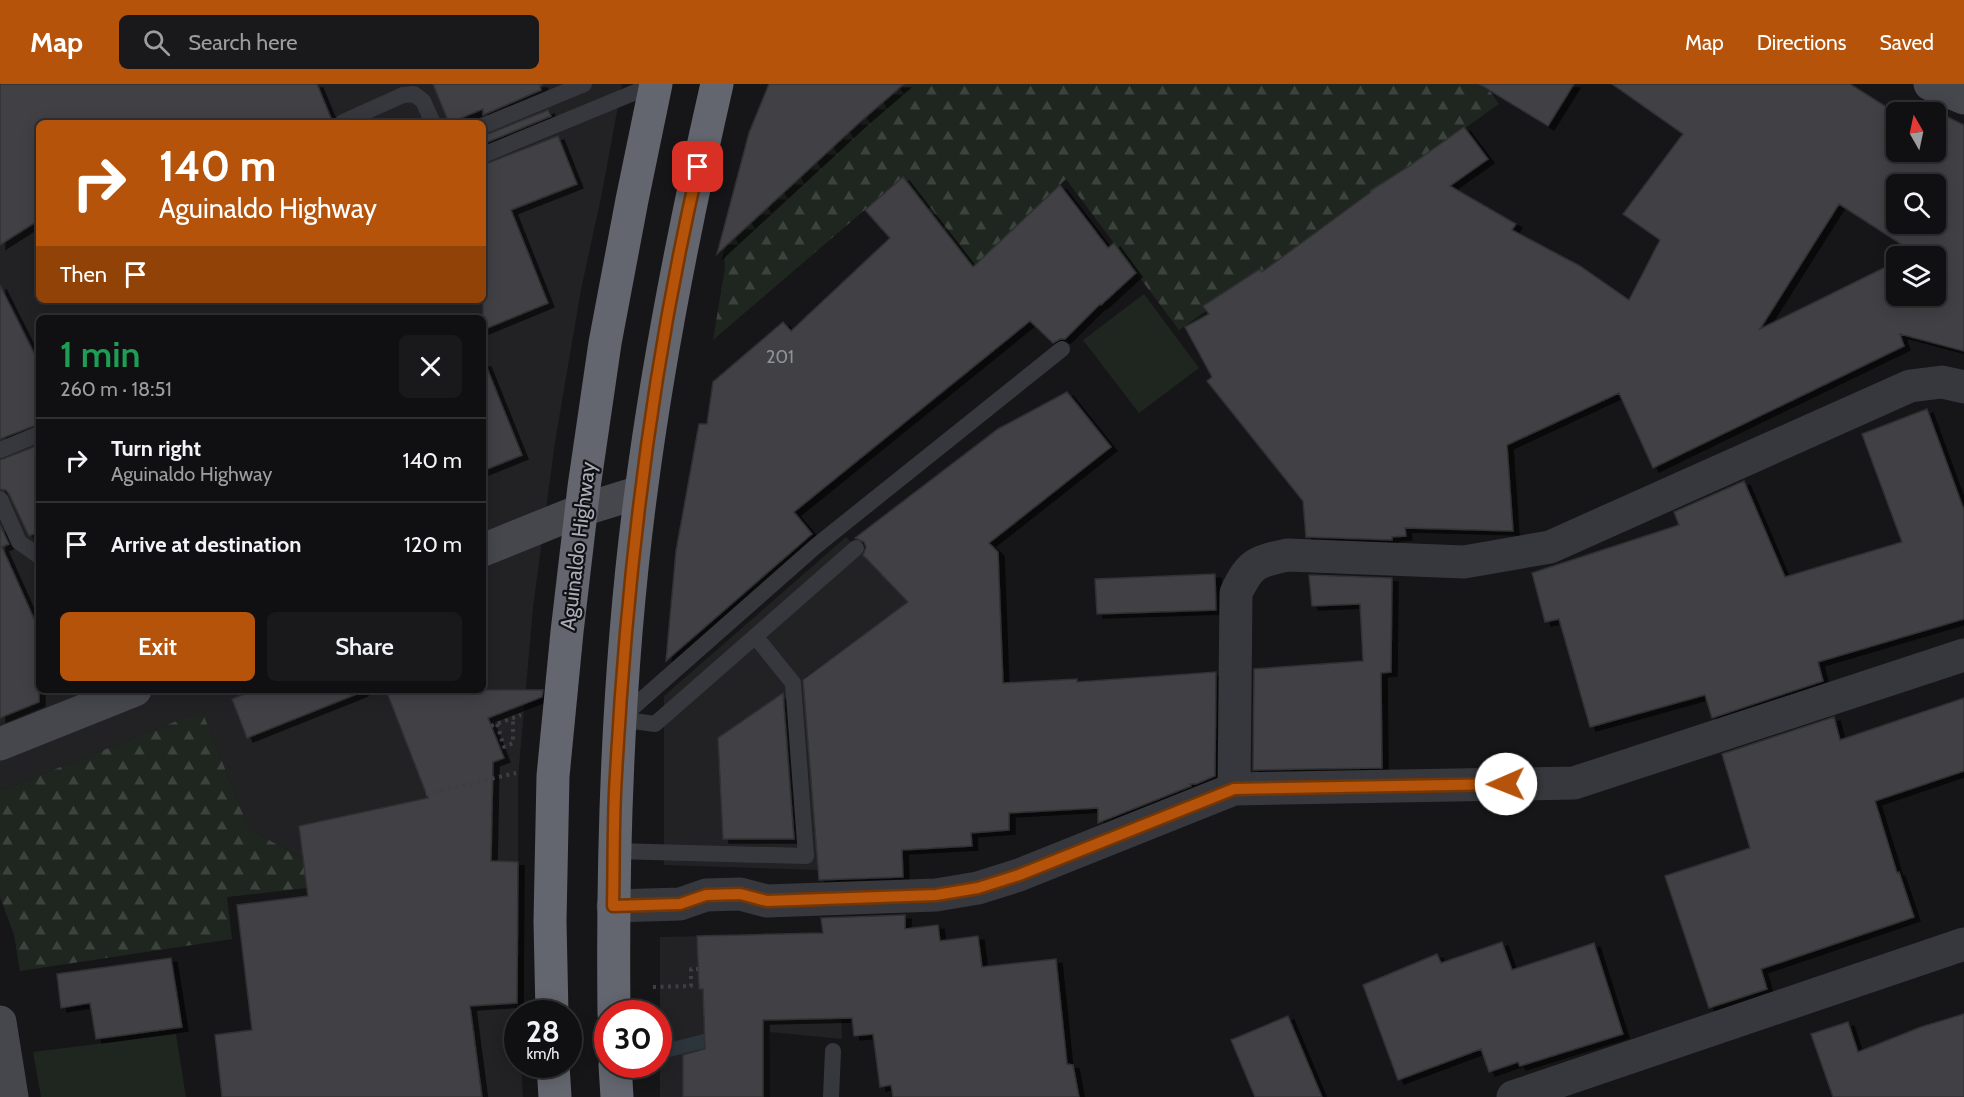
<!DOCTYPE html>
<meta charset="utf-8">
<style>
body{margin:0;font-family:Cabin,sans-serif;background:#19191b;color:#f1f3f6;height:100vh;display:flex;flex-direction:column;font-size:22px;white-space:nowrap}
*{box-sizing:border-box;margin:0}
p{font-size:20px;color:#9c9d9f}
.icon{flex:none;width:33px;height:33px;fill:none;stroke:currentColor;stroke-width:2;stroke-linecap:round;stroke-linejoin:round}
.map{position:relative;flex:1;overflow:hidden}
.sheet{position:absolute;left:36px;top:231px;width:450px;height:378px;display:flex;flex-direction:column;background:#101012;border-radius:9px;box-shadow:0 3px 15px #0003,0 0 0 2px #303032}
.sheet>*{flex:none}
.hud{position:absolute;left:36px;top:36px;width:450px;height:183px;border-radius:9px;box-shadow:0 3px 15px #0003,0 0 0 2px #303032;background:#b45309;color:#fff;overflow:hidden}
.needle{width:39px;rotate:351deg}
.tools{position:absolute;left:1886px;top:18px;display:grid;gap:12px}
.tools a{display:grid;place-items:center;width:60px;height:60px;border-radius:9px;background:#101012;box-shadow:0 3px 15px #0003,0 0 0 2px #303032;font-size:30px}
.speed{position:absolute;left:504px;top:916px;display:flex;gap:12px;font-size:30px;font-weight:700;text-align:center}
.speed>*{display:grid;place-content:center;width:78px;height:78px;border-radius:50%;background:#101012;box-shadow:0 3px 15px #0003,0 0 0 2px #303032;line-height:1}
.speed small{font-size:15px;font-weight:400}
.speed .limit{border:9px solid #d22;background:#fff;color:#111}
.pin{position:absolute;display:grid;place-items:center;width:51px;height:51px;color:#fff;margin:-26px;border-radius:12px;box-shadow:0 3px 9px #0006}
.me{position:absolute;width:66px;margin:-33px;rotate:269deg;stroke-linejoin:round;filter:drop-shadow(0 0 4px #0008)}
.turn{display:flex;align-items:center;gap:21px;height:126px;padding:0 24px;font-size:27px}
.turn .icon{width:78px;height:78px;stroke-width:2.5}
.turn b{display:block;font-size:42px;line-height:51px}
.then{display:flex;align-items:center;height:57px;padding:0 24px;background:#0003;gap:12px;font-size:22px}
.round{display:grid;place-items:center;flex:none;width:63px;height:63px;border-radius:9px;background:#19191b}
.head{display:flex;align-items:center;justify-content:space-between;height:102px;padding:0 24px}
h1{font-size:36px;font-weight:600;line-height:45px;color:#1e9e55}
.action{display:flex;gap:12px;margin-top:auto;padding:12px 24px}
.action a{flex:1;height:69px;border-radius:9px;background:#b45309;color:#fff;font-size:24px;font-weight:600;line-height:69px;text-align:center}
.action a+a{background:#19191b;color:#f1f3f6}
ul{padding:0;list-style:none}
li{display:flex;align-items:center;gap:18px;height:84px;padding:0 24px;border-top:2px solid #303032}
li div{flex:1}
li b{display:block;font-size:22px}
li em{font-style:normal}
header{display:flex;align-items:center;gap:36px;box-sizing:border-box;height:84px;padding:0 30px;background:#b45309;color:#fff}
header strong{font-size:28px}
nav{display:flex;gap:33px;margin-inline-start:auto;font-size:21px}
.search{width:420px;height:54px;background:#19191b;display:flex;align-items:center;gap:15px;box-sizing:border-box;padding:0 21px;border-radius:9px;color:#9c9d9f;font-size:22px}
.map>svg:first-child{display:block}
</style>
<header>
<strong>Map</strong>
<div class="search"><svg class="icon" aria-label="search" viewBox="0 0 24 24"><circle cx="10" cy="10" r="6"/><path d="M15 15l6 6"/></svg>Search here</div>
<nav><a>Map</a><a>Directions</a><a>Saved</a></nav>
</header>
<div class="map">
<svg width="1964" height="1013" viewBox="0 0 1964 1013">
<defs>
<pattern id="forest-firs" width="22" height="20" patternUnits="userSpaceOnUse" patternTransform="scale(1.5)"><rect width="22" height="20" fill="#1e261f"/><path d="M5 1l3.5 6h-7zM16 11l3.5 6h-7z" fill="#3c433d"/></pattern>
<filter id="shadow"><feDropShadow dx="6" dy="4" stdDeviation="0" flood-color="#0009"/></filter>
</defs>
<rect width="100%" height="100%" fill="#161618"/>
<path fill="#222225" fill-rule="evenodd" d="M 0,0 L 622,0 L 602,109 L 581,206 L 555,358 L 533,524 L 518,694 L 518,981 L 521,981 L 523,1013 L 334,1013 L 303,775 L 249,745 L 202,627 L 0,707 ZM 39,39 L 483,39 L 483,216 L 39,216 ZM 39,234 L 483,234 L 483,606 L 39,606 Z
M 846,453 L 908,518 L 804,594 L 818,786 L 664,781 L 664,612 Z
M 838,849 L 842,955 L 770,948 L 769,1013 L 660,1013 L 660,853 Z"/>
<path fill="#1e261f" d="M 1144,210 L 1199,284 L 1139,329 L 1083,256 Z
M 176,950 L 186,1013 L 41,1013 L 33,968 Z"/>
<path fill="url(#forest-firs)" d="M 904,0 L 1485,0 L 1499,20 L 1179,246 L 1066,95 L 973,183 L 903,93 L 713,256 L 725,184 L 724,164 L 860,37 Z
M 202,627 L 249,745 L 303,775 L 307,804 L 227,813 L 232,855 L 20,887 L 14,851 L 0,813 L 0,707 Z"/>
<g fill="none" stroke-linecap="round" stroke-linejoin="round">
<path stroke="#2c353c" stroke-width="14" d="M 665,967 L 720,953"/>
</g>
<path fill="#404145" stroke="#303034" stroke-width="1.5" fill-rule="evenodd" filter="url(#shadow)" d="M 0,0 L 317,0 L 333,39 L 39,39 L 39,136 L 0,161 Z
M 433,0 L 541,0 L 542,1 L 540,2 L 541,6 L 483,31 L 483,25 L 449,39 Z
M 769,0 L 904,0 L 860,38 L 717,170 L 749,49 Z
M 1479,0 L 1574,0 L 1548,42 Z
M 1612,0 L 1850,0 L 1896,29 L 1896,68 L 1935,68 L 1935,28 L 1915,28 L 1920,19 L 1964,41 L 1964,267 L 1900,250 L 1904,262 L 1653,384 L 1619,309 L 1507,361 L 1513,447 L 1405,444 L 1406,452 L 1392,453 L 1392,456 L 1306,453 L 1303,417 L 1207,297 L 1212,293 L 1185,243 L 1209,230 L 1203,222 L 1260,185 L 1262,188 L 1371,108 L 1370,107 L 1408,83 L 1464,43 L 1488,75 L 1450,102 L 1516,140 L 1512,146 L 1580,182 L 1629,216 L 1660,156 L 1623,130 L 1683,50 ZM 1896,100 L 1935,100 L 1935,140 L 1896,140 ZM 1839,120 L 1915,169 L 1908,172 L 1935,172 L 1935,212 L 1896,212 L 1896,178 L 1760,245 Z
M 548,26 L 551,32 L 483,60 L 483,52 Z
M 558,52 L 577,100 L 511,126 L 548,219 L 483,246 L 483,81 Z
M 903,93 L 973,183 L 1060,101 L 1108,164 L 1114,159 L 1136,189 L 1101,221 L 1100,220 L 1065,255 L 1060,255 L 1053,259 L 1030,237 L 794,428 L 812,450 L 666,577 L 676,467 L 699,340 L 707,340 L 713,298 L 783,238 L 791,247 L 890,154 L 865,126 Z
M 0,201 L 39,279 L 39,340 L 0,355 Z
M 483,279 L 485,279 L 522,371 L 483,387 Z
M 1067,308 L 1111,363 L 989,459 L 998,468 L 1003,599 L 1077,595 L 1077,598 L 1216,588 L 1215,692 L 1196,700 L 1190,700 L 1191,702 L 1098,739 L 1098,724 L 1009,729 L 1009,746 L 971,749 L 972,762 L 902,766 L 903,793 L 819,796 L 803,596 L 908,518 L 863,471 L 866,463 L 864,458 L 855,454 L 998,345 Z
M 1927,325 L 1964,426 L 1964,535 L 1818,578 L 1823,597 L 1712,634 L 1705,611 L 1590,643 L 1559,535 L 1545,538 L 1532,489 L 1679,441 L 1674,428 L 1744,397 L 1785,493 L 1902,458 L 1862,350 Z
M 39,361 L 39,448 L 29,452 L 9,410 L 6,406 L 0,405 L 0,376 Z
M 0,441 L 9,460 L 2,463 L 39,546 L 39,618 L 0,634 Z
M 1215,490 L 1216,526 L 1097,530 L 1095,495 Z
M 1309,491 L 1392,494 L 1391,588 L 1381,589 L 1382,684 L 1253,686 L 1254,585 L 1363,577 L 1360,520 L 1312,522 Z
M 255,606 L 362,606 L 362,608 L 247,654 L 232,615 Z
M 386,606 L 543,606 L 542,613 L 488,634 L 504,674 L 493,678 L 491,777 L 518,778 L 517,919 L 470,922 L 482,1013 L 222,1013 L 215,951 L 252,946 L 237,821 L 308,812 L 299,742 L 428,714 Z
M 783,609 L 794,755 L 723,755 L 718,654 Z
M 1964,614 L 1964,687 L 1875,717 L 1897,789 L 1899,788 L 1914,833 L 1761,885 L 1767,905 L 1709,924 L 1665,792 L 1750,764 L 1722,670 L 1834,633 L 1840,656 Z
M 905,831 L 905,845 L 938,841 L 940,857 L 978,852 L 982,883 L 1056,875 L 1067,980 L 1073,981 L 1079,1013 L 893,1013 L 891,1001 L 880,1003 L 873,950 L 854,952 L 852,934 L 763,936 L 763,1013 L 683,1013 L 683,971 L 705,965 L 703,905 L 699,905 L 697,852 L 823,849 L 821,834 Z
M 1502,858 L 1512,886 L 1594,859 L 1623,950 L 1520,982 L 1518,978 L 1489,988 L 1481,965 L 1398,996 L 1363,901 L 1437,870 L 1441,879 Z
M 171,874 L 182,943 L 96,955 L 90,919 L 61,924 L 57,890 Z
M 1964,930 L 1964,1013 L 1833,1013 L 1811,950 L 1848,938 L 1858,968 L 1921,943 Z
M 1288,932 L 1322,1013 L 1255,1013 L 1231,956 Z"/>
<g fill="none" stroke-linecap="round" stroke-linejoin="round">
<path stroke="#3d3f44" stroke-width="4" stroke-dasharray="3 4.5" stroke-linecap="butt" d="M 497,640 L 504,663 L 513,659 L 513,633
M 491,642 L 521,631
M 426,710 L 516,689
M 653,903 L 691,902 L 691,885 L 698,885"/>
<path stroke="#37383d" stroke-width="16" d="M 343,38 L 403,11 L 414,10 L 423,17 L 433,39
M 483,42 L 584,0
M 483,71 L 655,0
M 0,366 L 39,350
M 0,415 L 19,458 L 39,472
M 622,633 L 816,462 L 1062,265
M 619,635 L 655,640 L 856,464
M 614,767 L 806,772 L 793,599 L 755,552
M 831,1013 L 833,967"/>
<path stroke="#37383d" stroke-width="33" d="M 1234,705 L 1236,509 C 1250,479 1257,477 1288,471 L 1464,478 L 1550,463 L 1910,302 L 1942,298 L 1964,303
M 613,822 L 680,820 L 706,811 L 740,810 L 767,817 L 936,811 L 978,804 L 1019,791 L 1234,705 L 1574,699 L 1964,571
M 1513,1013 L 1964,860"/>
<path stroke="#45474d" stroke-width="33" d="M 1930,0 L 1964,14
M 483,466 L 582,426 L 640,408
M 0,660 L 135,606
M 0,938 L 12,1013"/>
<path stroke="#63666e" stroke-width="33" d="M 552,930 L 550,837 L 553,692 L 567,548 L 584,403 L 605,259 L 632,116 L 656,0
M 614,930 C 612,755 618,581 641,408 C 659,270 686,135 717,0
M 553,981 L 555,1013
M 615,981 L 617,1013"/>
</g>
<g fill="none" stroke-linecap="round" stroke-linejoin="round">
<g stroke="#753606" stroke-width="15">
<path id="route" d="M 698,83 C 652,282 627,486 616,690 C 613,734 614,778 613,822 L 680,820 L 706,811 L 740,810 L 767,817 L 936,811 L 978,804 L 1019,791 L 1234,705 L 1506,700"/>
</g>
<use href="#route" stroke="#b45309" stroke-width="10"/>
</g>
<g text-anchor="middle" stroke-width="4.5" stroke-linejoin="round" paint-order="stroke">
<g font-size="18" fill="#8e929b">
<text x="780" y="279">201</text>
</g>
<g font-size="21" fill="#a8adb8" stroke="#111113">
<text transform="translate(578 462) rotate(-83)" y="7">Aguinaldo Highway</text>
</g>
</g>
</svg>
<div class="tools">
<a><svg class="needle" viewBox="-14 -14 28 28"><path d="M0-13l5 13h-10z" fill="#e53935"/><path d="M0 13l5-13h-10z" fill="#9c9d9f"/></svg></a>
<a><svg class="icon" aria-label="search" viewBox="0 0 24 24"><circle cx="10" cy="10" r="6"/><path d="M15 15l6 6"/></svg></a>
<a><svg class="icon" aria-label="layers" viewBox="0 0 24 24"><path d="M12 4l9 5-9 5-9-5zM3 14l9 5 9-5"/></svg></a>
</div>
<div class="speed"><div>28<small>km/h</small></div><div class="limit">30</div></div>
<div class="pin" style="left:698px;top:83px;background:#d93025"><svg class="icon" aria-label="arrive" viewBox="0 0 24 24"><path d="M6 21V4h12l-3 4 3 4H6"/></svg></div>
<svg class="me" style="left:1506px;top:700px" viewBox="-20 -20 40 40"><circle r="19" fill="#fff"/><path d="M0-13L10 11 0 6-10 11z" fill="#b45309"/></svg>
<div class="hud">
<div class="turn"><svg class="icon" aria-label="right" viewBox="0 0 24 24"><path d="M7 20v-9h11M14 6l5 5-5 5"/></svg><div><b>140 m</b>Aguinaldo Highway</div></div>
<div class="then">Then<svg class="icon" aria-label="arrive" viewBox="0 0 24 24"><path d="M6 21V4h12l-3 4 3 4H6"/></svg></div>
</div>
<section class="sheet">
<div class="head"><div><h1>1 min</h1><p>260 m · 18:51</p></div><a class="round"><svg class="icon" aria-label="close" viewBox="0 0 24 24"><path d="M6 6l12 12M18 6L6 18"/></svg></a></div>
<ul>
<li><svg class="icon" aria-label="right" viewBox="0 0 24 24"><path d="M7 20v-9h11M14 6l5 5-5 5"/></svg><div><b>Turn right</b><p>Aguinaldo Highway</p></div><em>140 m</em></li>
<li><svg class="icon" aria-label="arrive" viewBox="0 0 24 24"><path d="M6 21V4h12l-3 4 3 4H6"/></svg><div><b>Arrive at destination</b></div><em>120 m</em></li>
</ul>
<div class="action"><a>Exit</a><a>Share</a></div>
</section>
</div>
